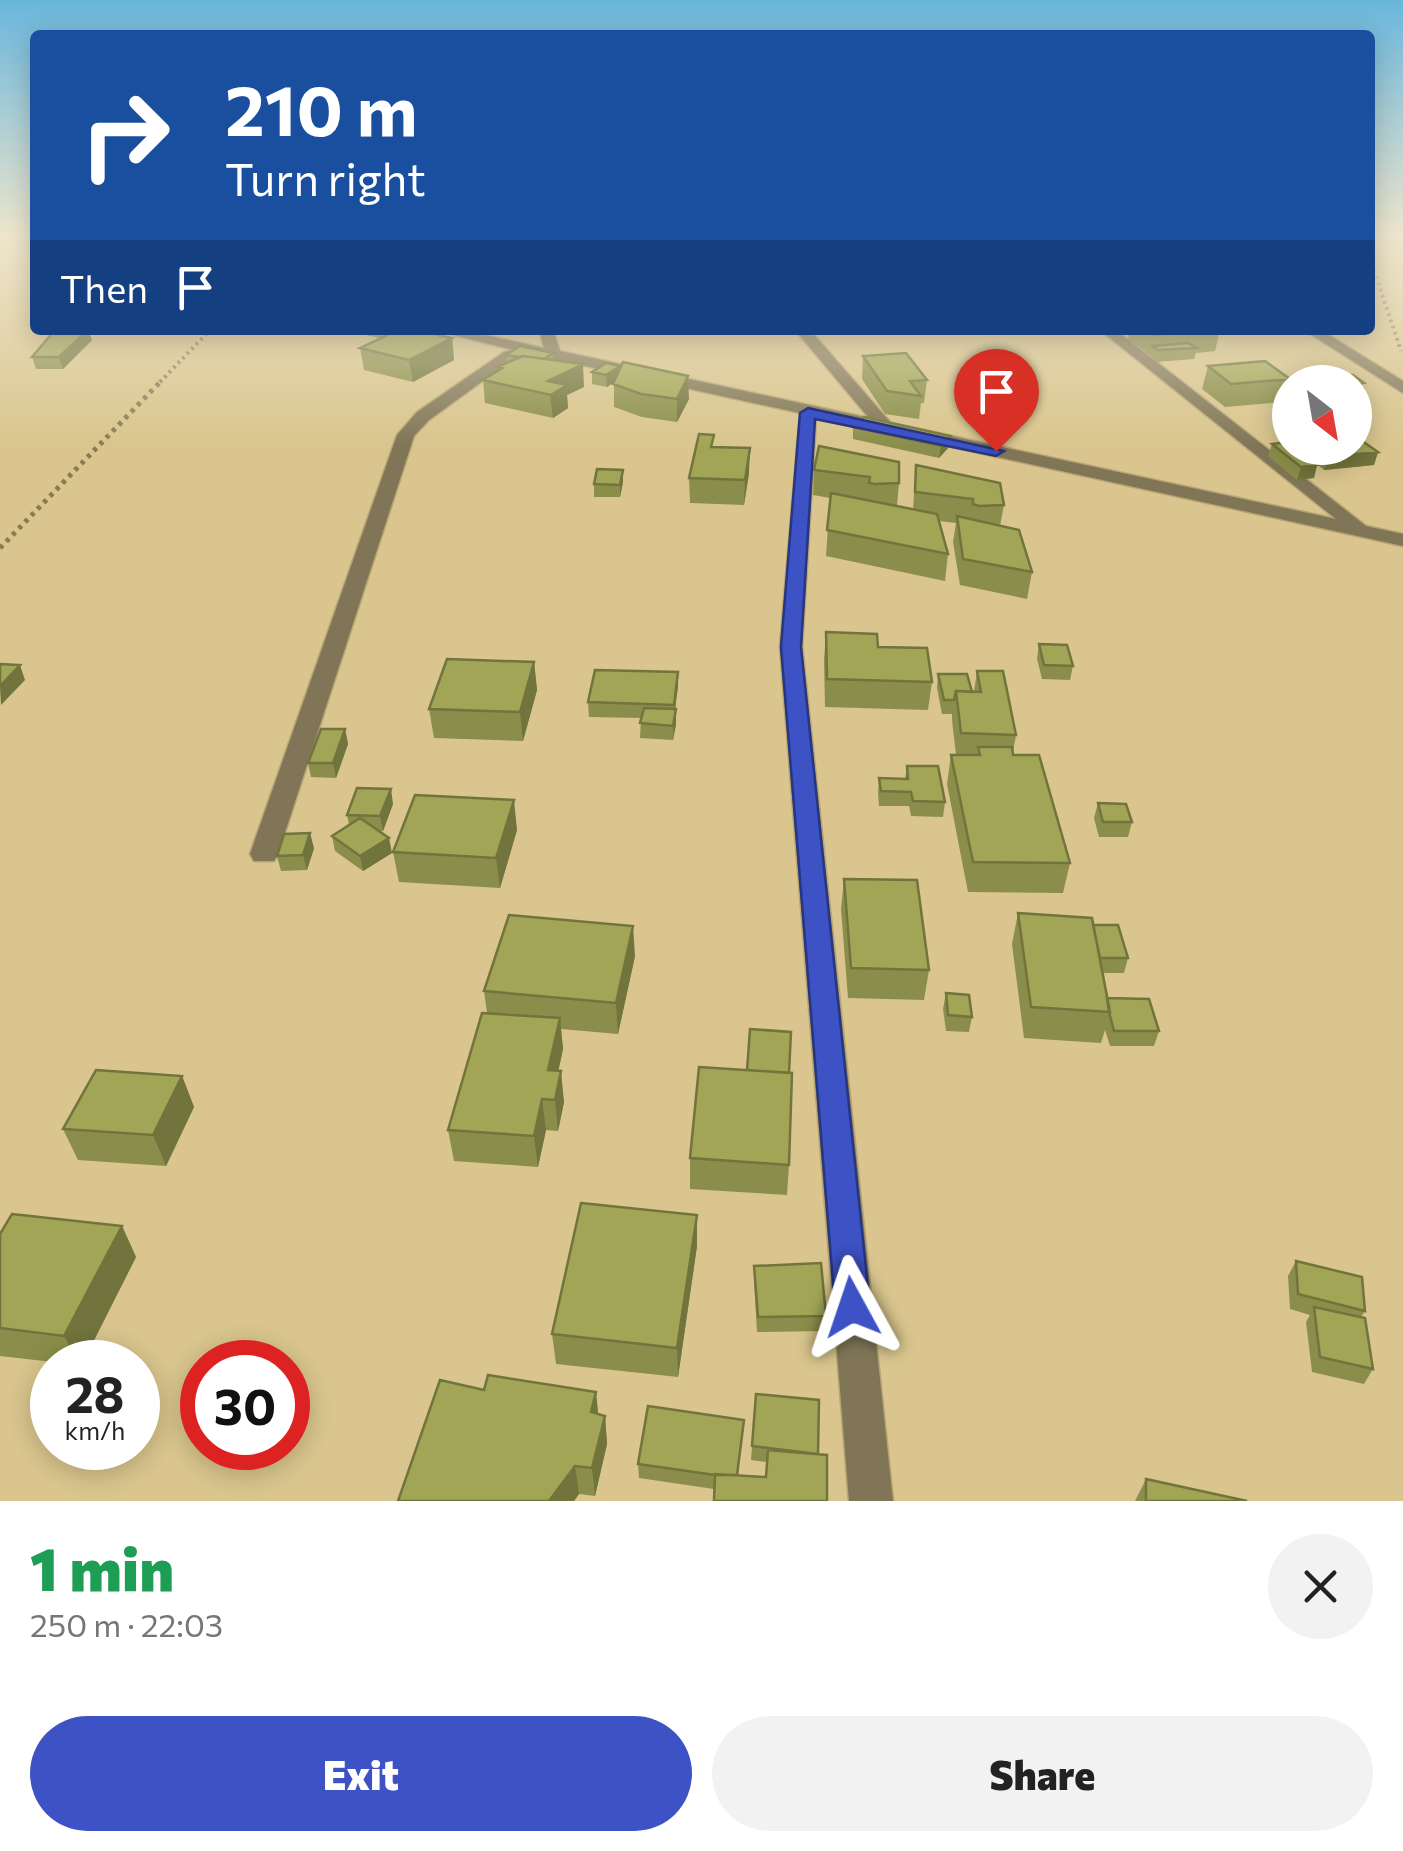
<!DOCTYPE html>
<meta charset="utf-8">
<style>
body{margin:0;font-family:Commissioner,sans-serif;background:#f2f2f2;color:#222;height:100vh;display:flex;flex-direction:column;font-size:38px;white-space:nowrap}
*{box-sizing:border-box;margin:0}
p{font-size:32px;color:#767676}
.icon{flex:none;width:55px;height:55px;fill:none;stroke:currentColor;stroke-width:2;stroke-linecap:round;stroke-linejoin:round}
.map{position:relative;height:1501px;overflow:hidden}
.panel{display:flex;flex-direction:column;background:#fff;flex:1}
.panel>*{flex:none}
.banner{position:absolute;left:30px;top:30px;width:1345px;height:305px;border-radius:10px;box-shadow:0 5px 25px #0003;background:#1a4fa0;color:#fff;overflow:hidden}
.needle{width:65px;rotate:149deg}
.buttons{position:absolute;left:1272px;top:365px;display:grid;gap:20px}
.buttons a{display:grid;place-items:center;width:100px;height:100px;border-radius:50%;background:#fff;box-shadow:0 5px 25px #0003;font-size:50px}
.speed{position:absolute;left:30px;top:1340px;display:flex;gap:20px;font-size:50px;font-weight:700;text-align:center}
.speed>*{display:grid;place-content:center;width:130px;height:130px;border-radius:50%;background:#fff;box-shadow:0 5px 25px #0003;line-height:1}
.speed small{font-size:25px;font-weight:400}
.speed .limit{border:15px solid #d22;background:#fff;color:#111}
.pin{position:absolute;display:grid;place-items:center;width:85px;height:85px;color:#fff;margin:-102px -42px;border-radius:50% 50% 50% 0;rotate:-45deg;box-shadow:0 0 10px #0007}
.pin .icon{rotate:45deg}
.me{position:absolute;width:110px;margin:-55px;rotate:355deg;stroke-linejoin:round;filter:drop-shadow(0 0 8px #0008)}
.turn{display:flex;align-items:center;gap:35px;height:210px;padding:0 30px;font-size:45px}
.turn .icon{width:130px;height:130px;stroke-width:2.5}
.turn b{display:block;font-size:70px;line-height:85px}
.then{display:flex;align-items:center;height:95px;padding:0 30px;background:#0003;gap:20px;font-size:38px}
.round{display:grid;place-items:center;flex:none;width:105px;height:105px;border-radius:52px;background:#f2f2f2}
.summary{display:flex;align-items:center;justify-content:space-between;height:170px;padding:0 30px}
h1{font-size:60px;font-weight:800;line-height:75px;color:#1e9e55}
.action{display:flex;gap:20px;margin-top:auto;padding:20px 30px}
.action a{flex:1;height:115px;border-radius:60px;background:#3d52c5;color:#fff;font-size:40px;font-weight:800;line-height:115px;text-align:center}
.action a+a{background:#f2f2f2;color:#222}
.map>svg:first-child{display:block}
</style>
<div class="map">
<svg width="1403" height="1501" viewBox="0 0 1403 1501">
<rect width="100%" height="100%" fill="#d9c58d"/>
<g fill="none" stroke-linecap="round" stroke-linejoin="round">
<g stroke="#b7a574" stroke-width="3">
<path id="minor" d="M 11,236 L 35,236 L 35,244 L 13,239 Z
M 434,330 L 462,330 L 544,348 L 539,330 L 553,330 L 560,351 L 869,418 L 795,330 L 810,330 L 891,423 L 1336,519 L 1100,330 L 1116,330 L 1366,526 L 1403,534 L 1403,546 L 816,417 L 802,647 L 893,1501 L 849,1501 L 780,647 L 800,413 L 548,358 L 513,359 L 429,420 L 414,436 L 278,854 L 274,861 L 254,861 L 250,854 L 397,435 L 417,412 L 504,352 L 513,350 Z
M 1304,330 L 1321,330 L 1403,381 L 1403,393 Z"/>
</g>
<path stroke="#8a7b52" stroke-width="4" stroke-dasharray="2.5 4" stroke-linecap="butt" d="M 1370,258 L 1401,351
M 160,382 L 210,330"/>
<path stroke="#8a7b52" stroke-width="5" stroke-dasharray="4 5" stroke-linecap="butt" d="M 0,548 L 162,380"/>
<use href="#minor" fill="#807556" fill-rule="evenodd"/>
</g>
<path fill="#8b8e4a" d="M 351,330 L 415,330 L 452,338 L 454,360 L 413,382 L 364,370 L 360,348 L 380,338 L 351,332 Z
M 1113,330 L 1220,330 L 1215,351 L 1196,353 L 1194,359 L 1156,362 L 1151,356 L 1128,339 L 1129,334 L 1118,334 Z
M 92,340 L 63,369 L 36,369 L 32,357 Z
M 553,353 L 553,360 L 584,387 L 567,395 L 568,408 L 553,418 L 485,403 L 483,380 L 497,371 L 497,367 L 507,363 L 506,355 Z
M 863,356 L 927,380 L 924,403 L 921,403 L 919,419 L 885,414 L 862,379 Z
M 606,363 L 689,399 L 677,422 L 642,417 L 614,407 L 614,382 L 607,387 L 592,384 L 592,372 Z
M 1208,366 L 1290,379 L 1283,402 L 1225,407 L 1202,389 Z
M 853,427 L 948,448 L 939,458 L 853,439 Z
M 1272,444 L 1317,465 L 1314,478 L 1297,480 L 1268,456 Z
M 819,446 L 899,483 L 897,506 L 913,509 L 916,465 L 1004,505 L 1000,526 L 1032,572 L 1027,599 L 960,585 L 953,542 L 956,523 L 939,521 L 948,554 L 945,581 L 826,556 L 830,498 L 813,495 L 814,470 Z
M 714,447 L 749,473 L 744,505 L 690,503 L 689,478 Z
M 1302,448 L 1355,448 L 1378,452 L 1374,465 L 1324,470 L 1301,451 Z
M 623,482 L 620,497 L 594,497 L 594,484 Z
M 826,632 L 878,647 L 932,682 L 928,710 L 825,707 L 824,660 Z
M 1039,644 L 1073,666 L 1070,680 L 1042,679 L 1037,659 Z
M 534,662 L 537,690 L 523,741 L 434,738 L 429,709 Z
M 977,671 L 1016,735 L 1013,752 L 1070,863 L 1063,893 L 968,892 L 947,784 L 951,755 L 956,755 L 952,720 L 952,714 L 942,714 L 937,688 L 938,674 L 974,692 Z
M 678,686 L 675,709 L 676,724 L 673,740 L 640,738 L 641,718 L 589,717 L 588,702 Z
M 345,729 L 348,744 L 336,778 L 311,777 L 308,763 Z
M 907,766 L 945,802 L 943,817 L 911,816 L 909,806 L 879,806 L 878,793 L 879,778 L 905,779 Z
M 1098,803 L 1132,822 L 1128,837 L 1099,837 L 1094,818 Z
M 393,804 L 383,831 L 379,831 L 392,853 L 363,871 L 335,851 L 332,836 L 349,825 L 347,815 Z
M 517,830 L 500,888 L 399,882 L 393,852 Z
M 314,848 L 307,870 L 281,871 L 277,856 Z
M 844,879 L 929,970 L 924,1000 L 848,998 L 841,909 Z
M 1018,913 L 1093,925 L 1128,958 L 1124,973 L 1103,973 L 1107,998 L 1159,1031 L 1154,1046 L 1110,1046 L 1105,1030 L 1101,1043 L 1024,1038 L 1012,944 Z
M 635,956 L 618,1034 L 561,1029 L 563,1049 L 558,1071 L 564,1102 L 558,1131 L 546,1130 L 538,1167 L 454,1161 L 448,1130 L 487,1013 L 484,991 Z
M 946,993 L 972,1017 L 969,1032 L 946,1031 L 943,1009 Z
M 789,1073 L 789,1165 L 787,1195 L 690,1189 L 690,1158 Z
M 182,1076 L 194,1107 L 166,1166 L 78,1160 L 63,1129 Z
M 697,1215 L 697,1246 L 678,1377 L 556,1364 L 552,1334 Z
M 122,1226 L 136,1257 L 83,1362 L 53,1362 L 0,1356 L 0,1234 Z
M 1296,1261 L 1365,1311 L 1361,1317 L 1373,1369 L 1364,1384 L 1312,1372 L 1306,1322 L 1310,1315 L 1290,1309 L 1288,1276 Z
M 754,1266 L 826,1316 L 824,1331 L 757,1332 L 754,1281 Z
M 484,1390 L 605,1416 L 607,1444 L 595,1496 L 579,1494 L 574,1501 L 398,1501 Z
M 756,1394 L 818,1454 L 827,1501 L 714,1489 L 639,1478 L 638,1464 L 744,1420 L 738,1475 L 766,1477 L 767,1462 L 751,1460 Z
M 1146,1479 L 1247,1501 L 1135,1501 Z"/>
<path fill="#71743c" d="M 88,330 L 92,340 L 63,369 L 59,357 Z
M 452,338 L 454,360 L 413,382 L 409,360 Z
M 583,364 L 584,387 L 567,395 L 568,408 L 553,418 L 548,381 Z
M 620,366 L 620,378 L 607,387 L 606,375 Z
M 688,376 L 689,399 L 677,422 L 677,399 Z
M 1362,388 L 1359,400 L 1355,400 L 1355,389 Z
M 950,436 L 948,448 L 939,458 L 941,446 Z
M 750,448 L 749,473 L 744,505 L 745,480 Z
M 1378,452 L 1374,465 L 1324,470 L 1328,457 Z
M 1317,465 L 1314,478 L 1297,480 L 1301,467 Z
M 623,470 L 623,482 L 620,497 L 620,485 Z
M 534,662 L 537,690 L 523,741 L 520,712 Z
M 20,665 L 25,680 L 1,705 L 0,686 Z
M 678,672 L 678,686 L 674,717 L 676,709 L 676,724 L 673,740 L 674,705 Z
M 345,729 L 348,744 L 336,778 L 333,763 Z
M 391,789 L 393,804 L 383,831 L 380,816 Z
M 514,800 L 517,830 L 500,888 L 496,858 Z
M 310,833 L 314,848 L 307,870 L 303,855 Z
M 389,838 L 392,853 L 363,871 L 360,856 Z
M 633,926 L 635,956 L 618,1034 L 616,1003 Z
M 560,1018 L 563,1049 L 552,1101 L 548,1070 Z
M 561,1071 L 564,1102 L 558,1131 L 555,1100 Z
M 182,1076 L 194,1107 L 166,1166 L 153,1135 Z
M 542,1099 L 546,1130 L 538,1167 L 534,1136 Z
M 697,1215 L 697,1246 L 678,1377 L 677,1348 Z
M 122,1226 L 136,1257 L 83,1362 L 79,1362 L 64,1336 Z
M 596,1392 L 599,1421 L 591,1412 Z
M 605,1416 L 607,1444 L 595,1496 L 592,1468 Z
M 575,1466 L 579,1494 L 574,1501 L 549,1501 Z"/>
<path fill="#a2a556" stroke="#71743c" stroke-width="2.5" d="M 55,330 L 88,330 L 59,357 L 32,357 Z
M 398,330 L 415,330 L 452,338 L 409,360 L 360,348 Z
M 1148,330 L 1214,330 L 1154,335 Z
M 1188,343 L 1197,348 L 1158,350 L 1153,346 Z
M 520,346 L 553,353 L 544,359 L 523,356 L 519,357 L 506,355 Z
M 906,353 L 927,380 L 910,381 L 921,396 L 887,391 L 863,356 Z
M 523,356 L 583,364 L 548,381 L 567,385 L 551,395 L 483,380 L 502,368 L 497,367 Z
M 1265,361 L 1290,379 L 1231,384 L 1208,366 Z
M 623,362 L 688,376 L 677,399 L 641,394 L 613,384 Z
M 606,363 L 620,366 L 606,375 L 592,372 Z
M 1353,375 L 1364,383 L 1356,384 L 1362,388 L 1355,389 L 1355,382 L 1328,382 L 1320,378 Z
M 864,417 L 950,436 L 941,446 L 853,427 Z
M 699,434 L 714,435 L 711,447 L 750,448 L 745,480 L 689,478 Z
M 1355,436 L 1378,452 L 1328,457 L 1315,448 L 1355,448 Z
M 1288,442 L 1290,444 L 1290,448 L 1295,448 L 1317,465 L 1301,467 L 1272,444 Z
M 819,446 L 899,462 L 899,483 L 875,484 L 869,483 L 870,477 L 814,470 Z
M 916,465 L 1000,483 L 1004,505 L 979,506 L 973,504 L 973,499 L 915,492 Z
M 597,469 L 623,470 L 620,485 L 594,484 Z
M 831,493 L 937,514 L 948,554 L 827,530 Z
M 957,516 L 1019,530 L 1032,572 L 963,559 Z
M 826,632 L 877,634 L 878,647 L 927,648 L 932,682 L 827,679 Z
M 1039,644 L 1067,645 L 1073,666 L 1044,665 Z
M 447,659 L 534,662 L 520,712 L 429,709 Z
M 0,664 L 20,665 L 0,686 Z
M 595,670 L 678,672 L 674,705 L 588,702 Z
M 977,671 L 1003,671 L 1016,735 L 961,733 L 956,691 L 981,692 Z
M 938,674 L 967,674 L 972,692 L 956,691 L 954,700 L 944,700 Z
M 644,708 L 676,709 L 673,726 L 640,723 Z
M 321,729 L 345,729 L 333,763 L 308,763 Z
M 978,747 L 1012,747 L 1013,755 L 1039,755 L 1070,863 L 973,862 L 951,755 L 980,755 Z
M 907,766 L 938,766 L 945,802 L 913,801 L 911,792 L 881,791 L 879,778 L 908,779 Z
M 357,788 L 391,789 L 380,816 L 347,815 Z
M 415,795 L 514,800 L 496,858 L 393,852 Z
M 1098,803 L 1126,804 L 1132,822 L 1103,822 Z
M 360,818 L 389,838 L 360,856 L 332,836 Z
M 310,833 L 303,855 L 277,856 L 284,834 Z
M 844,879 L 917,880 L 929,970 L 851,968 Z
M 1018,913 L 1092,918 L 1110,1012 L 1031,1007 Z
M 509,915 L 633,926 L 616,1003 L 484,991 Z
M 1093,925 L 1118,925 L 1128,958 L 1100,958 Z
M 946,993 L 969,995 L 972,1017 L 948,1015 Z
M 1107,998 L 1149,999 L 1159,1031 L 1114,1031 L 1109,1012 Z
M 482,1013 L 560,1018 L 548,1070 L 561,1071 L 555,1100 L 542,1099 L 534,1136 L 448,1130 Z
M 750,1029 L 791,1032 L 789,1073 L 747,1070 Z
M 699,1067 L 792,1073 L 789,1165 L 690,1158 Z
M 96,1070 L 182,1076 L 153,1135 L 63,1129 Z
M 581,1203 L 697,1215 L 677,1348 L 552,1334 Z
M 12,1214 L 122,1226 L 64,1336 L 0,1328 L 0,1234 Z
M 1296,1261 L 1362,1277 L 1365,1311 L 1298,1294 Z
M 821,1263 L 826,1316 L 758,1317 L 754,1266 Z
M 1314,1307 L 1365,1318 L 1373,1369 L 1320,1357 Z
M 488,1375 L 596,1392 L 591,1412 L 605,1416 L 592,1468 L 575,1466 L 549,1501 L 398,1501 L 440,1380 L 484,1390 Z
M 756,1394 L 819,1400 L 818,1454 L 752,1446 Z
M 648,1406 L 744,1420 L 737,1475 L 715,1475 L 638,1464 Z
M 768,1450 L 827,1455 L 827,1501 L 714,1501 L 715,1474 L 766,1477 Z
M 1146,1479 L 1247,1501 L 1146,1501 Z"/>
<linearGradient id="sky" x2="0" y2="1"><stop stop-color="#69b6dc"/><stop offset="0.53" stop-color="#eee5cc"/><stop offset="1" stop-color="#eee5cc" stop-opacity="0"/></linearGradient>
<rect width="1403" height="446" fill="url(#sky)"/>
<path fill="#3d52c5" stroke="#283580" stroke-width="2.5" d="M 808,408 L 1004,451 L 996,456 L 815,419 L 801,647 L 870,1307 L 865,1319 L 852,1324 L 840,1319 L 835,1307 L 781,647 L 800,413 Z"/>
</svg>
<div class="buttons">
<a><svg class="needle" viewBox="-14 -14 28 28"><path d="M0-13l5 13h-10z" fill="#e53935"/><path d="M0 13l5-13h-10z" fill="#767676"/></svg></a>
</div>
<div class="speed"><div>28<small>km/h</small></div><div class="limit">30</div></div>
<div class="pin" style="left:996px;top:451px;background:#d93025"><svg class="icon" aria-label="arrive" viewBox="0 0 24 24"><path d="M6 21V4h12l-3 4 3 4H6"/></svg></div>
<svg class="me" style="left:852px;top:1307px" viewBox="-20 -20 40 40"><path d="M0-17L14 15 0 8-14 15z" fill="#3d52c5" stroke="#fff" stroke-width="4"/></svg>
<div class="banner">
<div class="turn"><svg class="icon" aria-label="right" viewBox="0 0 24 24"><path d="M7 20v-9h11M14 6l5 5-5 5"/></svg><div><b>210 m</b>Turn right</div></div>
<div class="then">Then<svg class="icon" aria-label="arrive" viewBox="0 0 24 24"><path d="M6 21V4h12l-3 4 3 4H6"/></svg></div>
</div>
</div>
<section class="panel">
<div class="summary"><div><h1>1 min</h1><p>250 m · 22:03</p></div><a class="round"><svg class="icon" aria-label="close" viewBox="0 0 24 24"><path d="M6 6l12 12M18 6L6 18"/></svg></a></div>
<div class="action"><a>Exit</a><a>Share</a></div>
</section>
